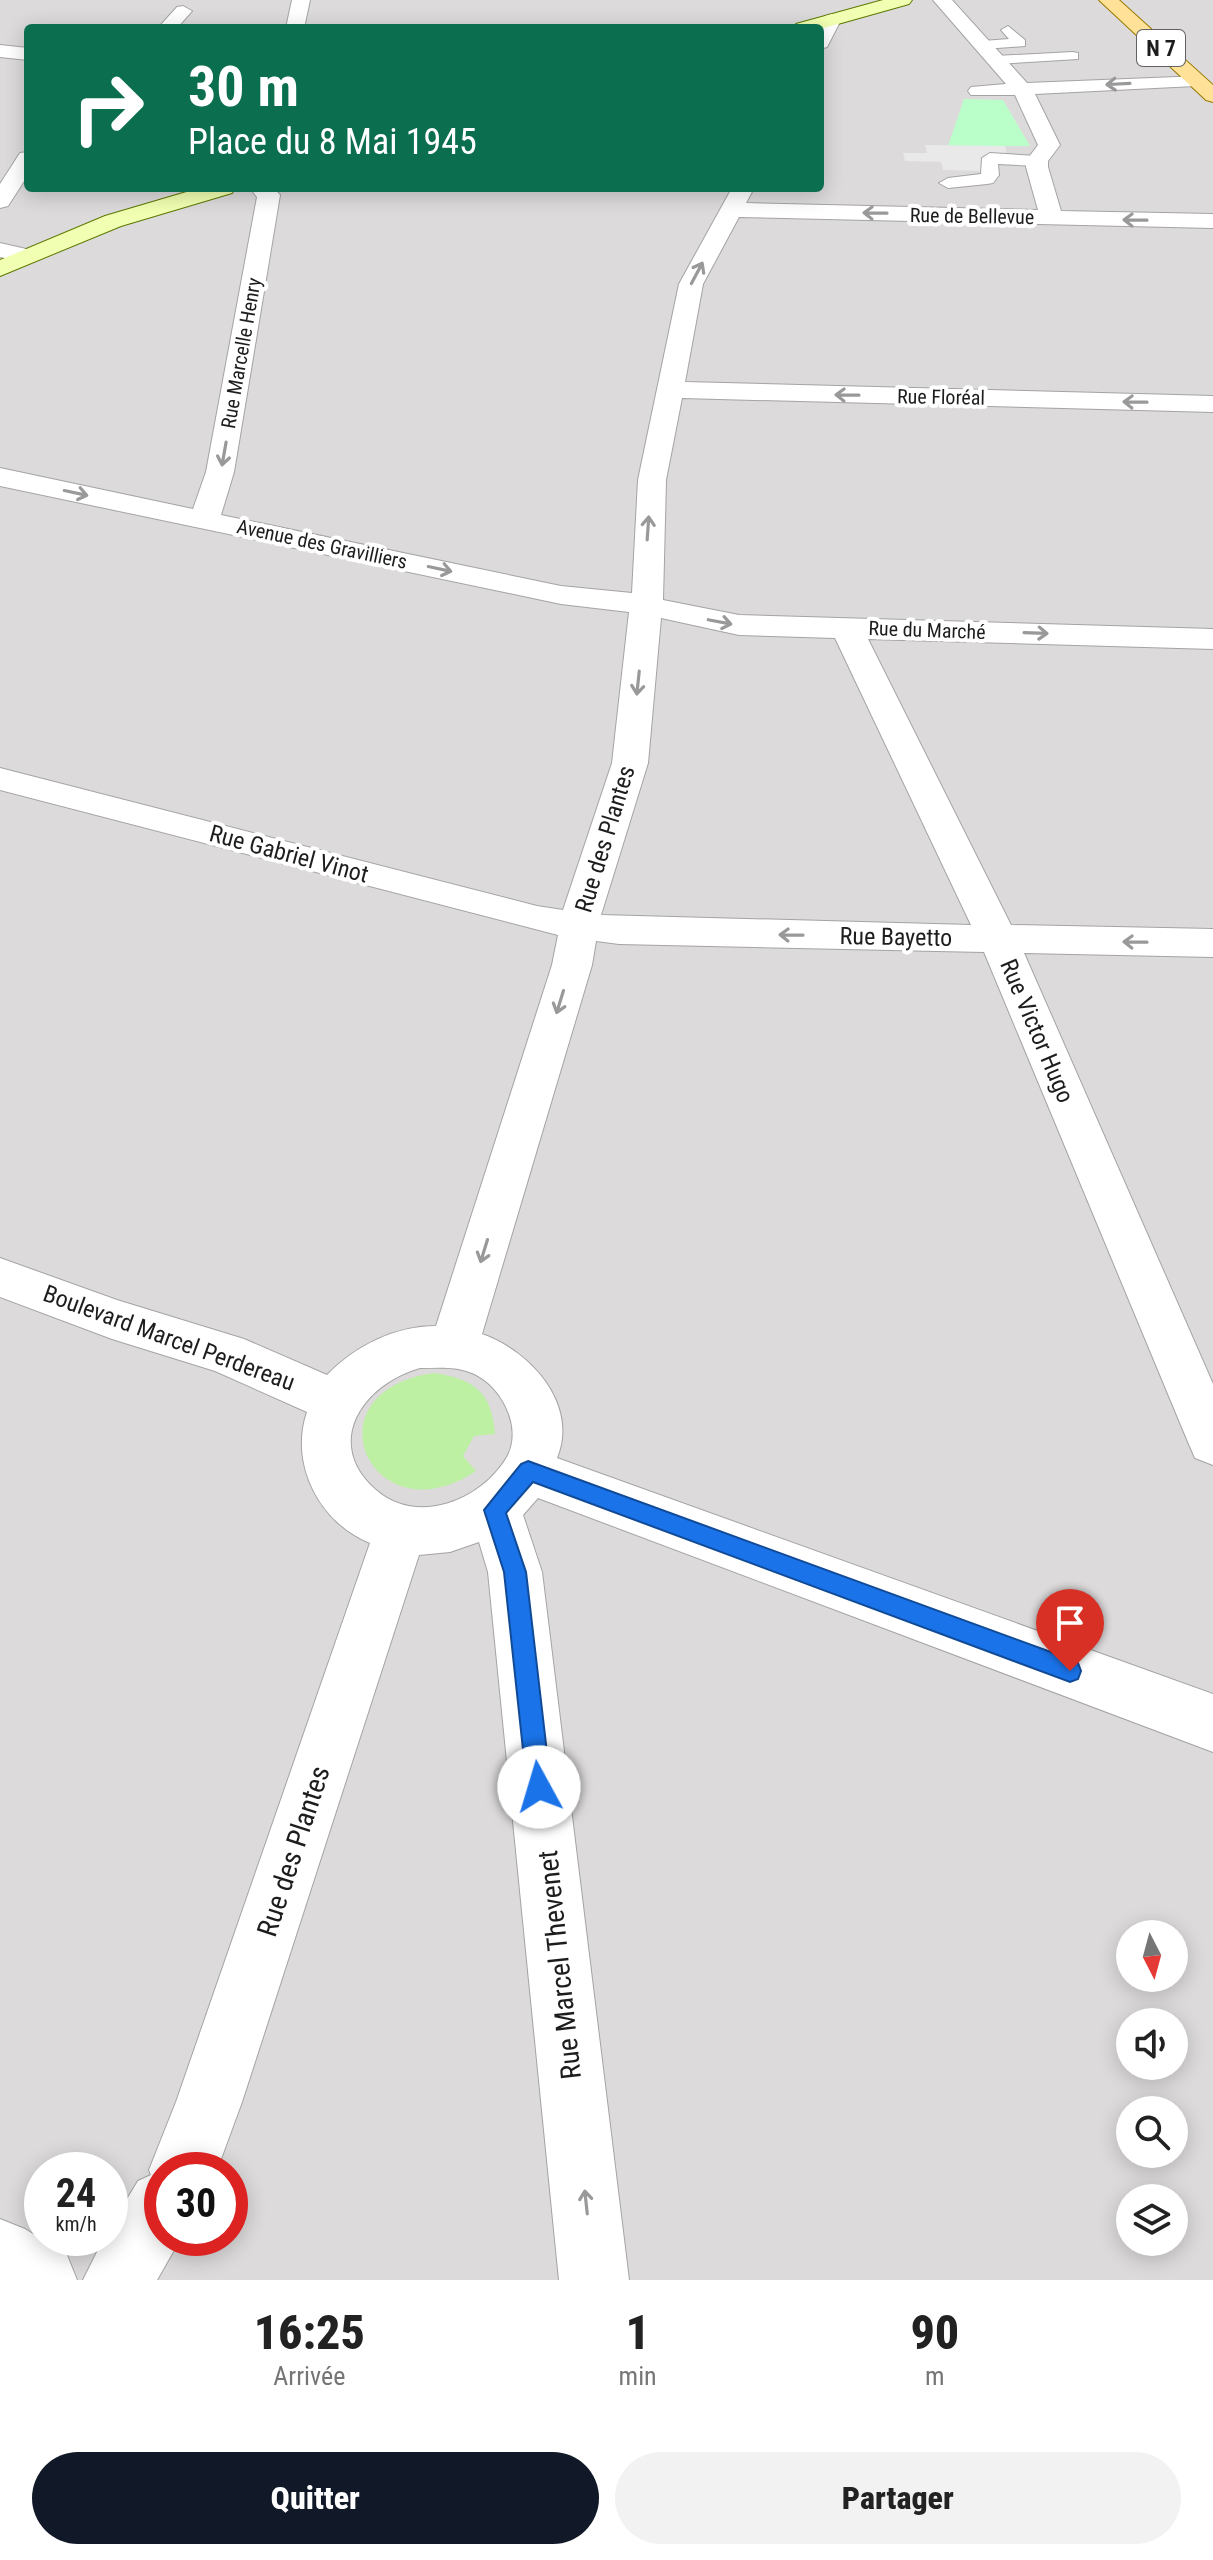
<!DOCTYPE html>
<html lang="fr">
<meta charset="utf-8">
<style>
body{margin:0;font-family:"Roboto Condensed",sans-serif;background:#f2f2f2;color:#222;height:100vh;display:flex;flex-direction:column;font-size:30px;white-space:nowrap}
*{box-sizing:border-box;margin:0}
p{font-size:26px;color:#767676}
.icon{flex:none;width:44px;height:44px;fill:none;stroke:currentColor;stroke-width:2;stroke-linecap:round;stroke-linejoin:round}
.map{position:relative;height:2280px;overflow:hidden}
.details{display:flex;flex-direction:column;background:#fff;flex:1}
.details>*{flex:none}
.banner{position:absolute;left:24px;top:24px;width:800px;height:168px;border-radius:8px;box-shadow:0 4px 20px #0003;background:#0b6e4f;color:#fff;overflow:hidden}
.needle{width:52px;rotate:174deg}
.controls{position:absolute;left:1116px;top:1920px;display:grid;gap:16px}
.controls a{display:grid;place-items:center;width:72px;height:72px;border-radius:50%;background:#fff;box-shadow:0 4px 20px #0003;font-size:40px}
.speed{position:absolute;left:24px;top:2152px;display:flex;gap:16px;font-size:40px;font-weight:700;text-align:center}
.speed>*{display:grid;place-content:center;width:104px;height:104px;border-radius:50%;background:#fff;box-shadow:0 4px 20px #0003;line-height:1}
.speed small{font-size:20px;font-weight:400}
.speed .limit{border:12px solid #d22;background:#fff;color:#111}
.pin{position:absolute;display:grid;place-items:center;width:68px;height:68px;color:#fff;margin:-82px -34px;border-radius:50% 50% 50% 0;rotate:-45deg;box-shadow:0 0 8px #0007}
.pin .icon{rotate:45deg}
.me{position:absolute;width:88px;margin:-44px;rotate:354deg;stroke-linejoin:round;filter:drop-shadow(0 0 6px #0008)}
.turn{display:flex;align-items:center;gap:28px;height:168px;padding:0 32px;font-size:36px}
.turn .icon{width:104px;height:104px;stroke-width:2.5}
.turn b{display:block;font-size:56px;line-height:68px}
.eta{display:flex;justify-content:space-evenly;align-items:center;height:136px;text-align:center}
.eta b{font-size:48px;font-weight:800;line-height:56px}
.cta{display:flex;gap:16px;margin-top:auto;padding:16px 32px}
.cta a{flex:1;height:92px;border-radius:48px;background:#111827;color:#fff;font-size:32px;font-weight:800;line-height:92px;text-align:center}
.cta a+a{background:#f2f2f2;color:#222}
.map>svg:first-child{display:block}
</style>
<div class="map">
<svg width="1213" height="2280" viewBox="0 0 1213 2280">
<rect width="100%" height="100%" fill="#f0ede2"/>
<path fill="#dcdada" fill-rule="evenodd" d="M 0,0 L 1213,0 L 1213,2280 L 0,2280 ZM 28,28 L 820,28 L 820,188 L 28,188 ZM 1130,1934 L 1174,1934 L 1174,1978 L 1130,1978 ZM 1130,2022 L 1174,2022 L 1174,2066 L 1130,2066 ZM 1130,2110 L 1174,2110 L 1174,2154 L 1130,2154 ZM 42,2170 L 110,2170 L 110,2238 L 42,2238 ZM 162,2170 L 230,2170 L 230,2238 L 162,2238 ZM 1130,2198 L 1174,2198 L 1174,2242 L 1130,2242 Z"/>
<path fill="#bdf0a2" d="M 434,1373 C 474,1379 492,1392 495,1434 L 474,1436 L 463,1456 L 476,1471 C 371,1541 304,1391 434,1373 Z"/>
<path fill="#baffc9" d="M 964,99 L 1003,100 L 1030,146 L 948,146 Z"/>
<path fill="#e9e9e9" d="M 925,145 L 1005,146 L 1009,163 L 981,162 L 981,171 L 943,170 L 941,162 L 905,161 L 903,153 L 927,153 Z"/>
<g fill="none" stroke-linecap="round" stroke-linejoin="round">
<g stroke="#a4a4a4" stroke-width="2">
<path id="service" d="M 1008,26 L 1025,40 L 1025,46 L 983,49 L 976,45 L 983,41 L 1009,39 L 1001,30 Z
M 1073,52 L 1078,53 L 1078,59 L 996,64 L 989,60 L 996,56 Z
M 990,153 L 1037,156 L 1045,161 L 1037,166 L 998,164 L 999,175 L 993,183 L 987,184 L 948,188 L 939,183 L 948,178 L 981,174 L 982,158 Z"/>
</g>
<g stroke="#a4a4a4" stroke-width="2">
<path id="minor" d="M 292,0 L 310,0 L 304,28 L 286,28 Z
M 933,0 L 952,0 L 1027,83 L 1202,76 L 1205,80 L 1195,86 L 1035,94 L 1060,145 L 1048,161 L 1048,167 L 1061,211 L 1213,214 L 1213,228 L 739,217 L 703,284 L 685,382 L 1213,396 L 1213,412 L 682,398 L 666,480 L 663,600 L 739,615 L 1213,629 L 1213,649 L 868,639 L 1011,925 L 1213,929 L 1213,957 L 1024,953 L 1213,1384 L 1213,1465 L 1195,1458 L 1188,1442 L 984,952 L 619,944 L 596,941 L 592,965 L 482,1334 C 530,1351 579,1404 557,1458 L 1213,1694 L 1213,1752 L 538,1498 L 523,1515 L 542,1572 L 629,2280 L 559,2280 L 488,1572 L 479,1542 L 450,1552 L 419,1555 L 242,2102 L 217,2170 L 162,2170 L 162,2238 L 181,2238 L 157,2280 L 83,2280 L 104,2238 L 110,2238 L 110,2227 L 138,2181 L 151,2175 L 149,2170 L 176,2102 L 370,1543 C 320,1523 289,1464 307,1412 L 215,1371 L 112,1339 L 0,1297 L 0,1258 L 117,1300 L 244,1339 L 327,1375 C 355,1346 395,1326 436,1326 L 552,965 L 558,935 L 0,790 L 0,768 L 537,906 L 563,910 L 612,763 L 629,612 L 561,604 L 0,486 L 0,468 L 193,509 L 206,472 L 257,197 L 250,188 L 274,188 L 280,195 L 234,472 L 221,515 L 561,586 L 632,593 L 638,480 L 679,284 L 732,188 L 754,188 L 746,203 L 1038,210 L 1026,167 L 1026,161 L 1038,145 L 1015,95 L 971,95 L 968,91 L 971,87 L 1006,84 ZM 661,618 L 739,635 L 835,638 L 971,925 L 601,915 L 648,763 ZM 420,1368 C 436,1368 454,1366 469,1372 C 500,1382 524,1427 507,1457 C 481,1501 417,1526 376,1490 C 322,1443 363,1384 420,1368 Z
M 183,6 L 192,11 L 177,28 L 158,28 L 177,7 Z
M 832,14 L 841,20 L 827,47 L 820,49 L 818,28 L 825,16 Z
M 0,45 L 28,48 L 28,60 L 0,57 Z
M 28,152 L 28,175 L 8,206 L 0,208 L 0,184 L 20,153 Z
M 0,243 L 35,251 L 39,256 L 35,261 L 27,263 L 0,257 Z
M 0,2219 L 25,2229 L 67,2255 L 77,2280 L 0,2280 Z"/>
</g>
<g stroke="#5a7900" stroke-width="2">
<path id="secondary" d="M 883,0 L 912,0 L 909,4 L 820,29 L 794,28 L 796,24 Z
M 200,188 L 235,188 L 232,193 L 121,226 L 0,276 L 0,260 L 105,216 Z"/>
</g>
<g stroke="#977a00" stroke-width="2">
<path id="primary" d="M 1099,0 L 1119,0 L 1213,85 L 1213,102 L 1206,100 Z"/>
</g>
<use href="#service" fill="#fff" fill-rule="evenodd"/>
<use href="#minor" fill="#fff" fill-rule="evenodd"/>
<use href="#secondary" fill="#f0ffb1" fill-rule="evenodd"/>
<use href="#primary" fill="#ffe198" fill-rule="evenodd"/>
</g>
<defs><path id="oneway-shaft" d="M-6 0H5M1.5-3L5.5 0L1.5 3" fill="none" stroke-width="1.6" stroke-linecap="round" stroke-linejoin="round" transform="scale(2)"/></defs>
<g stroke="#999">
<use href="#oneway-shaft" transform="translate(1118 84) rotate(177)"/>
<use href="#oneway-shaft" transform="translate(875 213) rotate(-179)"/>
<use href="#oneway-shaft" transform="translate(1135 220) rotate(-179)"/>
<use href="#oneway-shaft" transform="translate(697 273) rotate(-62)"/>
<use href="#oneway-shaft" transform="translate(847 395) rotate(-179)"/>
<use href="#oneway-shaft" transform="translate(1135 402) rotate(-179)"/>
<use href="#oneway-shaft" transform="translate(224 454) rotate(100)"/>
<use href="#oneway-shaft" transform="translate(76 493) rotate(12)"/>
<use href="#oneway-shaft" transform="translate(648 528) rotate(-86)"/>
<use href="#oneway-shaft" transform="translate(440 569) rotate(12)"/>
<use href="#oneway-shaft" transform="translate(720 622) rotate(11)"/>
<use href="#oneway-shaft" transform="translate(1036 633) rotate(2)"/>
<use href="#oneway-shaft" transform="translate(638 683) rotate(96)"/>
<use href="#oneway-shaft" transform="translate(791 935) rotate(-179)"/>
<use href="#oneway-shaft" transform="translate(1135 942) rotate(-179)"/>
<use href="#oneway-shaft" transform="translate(560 1002) rotate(107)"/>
<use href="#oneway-shaft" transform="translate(484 1251) rotate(107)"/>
<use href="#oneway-shaft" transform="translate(586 2202) rotate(-96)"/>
</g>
<path fill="#1a73e8" stroke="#114b97" stroke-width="2" d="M 528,1461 L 1070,1659 L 1078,1663 L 1081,1671 L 1078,1679 L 1070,1682 L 533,1482 L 506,1513 L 526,1572 L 551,1787 L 548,1796 L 539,1799 L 531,1796 L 527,1787 L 504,1572 L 484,1510 L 521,1464 Z"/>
<g text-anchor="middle" stroke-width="8" stroke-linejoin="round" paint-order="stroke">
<g font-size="20" fill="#1d1d1d" stroke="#fff">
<text transform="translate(972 216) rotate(1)" y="7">Rue de Bellevue</text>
<text transform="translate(241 353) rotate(-80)" y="7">Rue Marcelle Henry</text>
<text transform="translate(941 397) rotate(1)" y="7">Rue Floréal</text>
<text transform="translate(322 544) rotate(12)" y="7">Avenue des Gravilliers</text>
<text transform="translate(927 630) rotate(2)" y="7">Rue du Marché</text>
</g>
<rect fill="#fff" stroke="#616161" stroke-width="2" x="1137" y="30" width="48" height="36" rx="6"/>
<g font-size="22" font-weight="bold" fill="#1d1d1d">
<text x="1161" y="56">N 7</text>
</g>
<g font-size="24" fill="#1d1d1d" stroke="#fff">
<text transform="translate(605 839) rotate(-73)" y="8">Rue des Plantes</text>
<text transform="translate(289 854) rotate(15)" y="8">Rue Gabriel Vinot</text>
<text transform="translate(896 937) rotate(1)" y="8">Rue Bayetto</text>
<text transform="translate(1037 1031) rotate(67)" y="8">Rue Victor Hugo</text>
<text transform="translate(169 1338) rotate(20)" y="8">Boulevard Marcel Perdereau</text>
</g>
<g font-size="28" fill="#1d1d1d" stroke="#fff">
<text transform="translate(293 1851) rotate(-72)" y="10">Rue des Plantes</text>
<text transform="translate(559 1965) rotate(-96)" y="10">Rue Marcel Thevenet</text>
</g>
</g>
</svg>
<div class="controls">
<a><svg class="needle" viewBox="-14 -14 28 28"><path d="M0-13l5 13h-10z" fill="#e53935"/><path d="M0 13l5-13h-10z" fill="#767676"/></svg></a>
<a><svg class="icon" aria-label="sound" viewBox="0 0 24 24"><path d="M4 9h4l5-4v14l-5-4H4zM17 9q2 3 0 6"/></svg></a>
<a><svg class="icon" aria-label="search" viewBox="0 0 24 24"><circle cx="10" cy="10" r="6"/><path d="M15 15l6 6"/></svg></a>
<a><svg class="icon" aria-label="layers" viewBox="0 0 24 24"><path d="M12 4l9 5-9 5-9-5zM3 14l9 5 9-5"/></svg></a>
</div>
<div class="speed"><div>24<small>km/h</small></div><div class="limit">30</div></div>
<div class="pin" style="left:1070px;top:1671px;background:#d93025"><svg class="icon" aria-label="arrive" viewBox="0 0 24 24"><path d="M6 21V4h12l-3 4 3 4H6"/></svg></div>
<svg class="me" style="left:539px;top:1787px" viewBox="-20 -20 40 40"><circle r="19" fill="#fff"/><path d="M0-13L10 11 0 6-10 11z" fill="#1a73e8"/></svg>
<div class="banner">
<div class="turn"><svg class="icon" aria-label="right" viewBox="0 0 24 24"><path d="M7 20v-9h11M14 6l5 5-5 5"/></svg><div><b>30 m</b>Place du 8 Mai 1945</div></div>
</div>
</div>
<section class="details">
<div class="eta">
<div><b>16:25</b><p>Arrivée</p></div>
<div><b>1</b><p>min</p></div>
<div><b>90</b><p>m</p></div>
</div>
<div class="cta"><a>Quitter</a><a>Partager</a></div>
</section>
